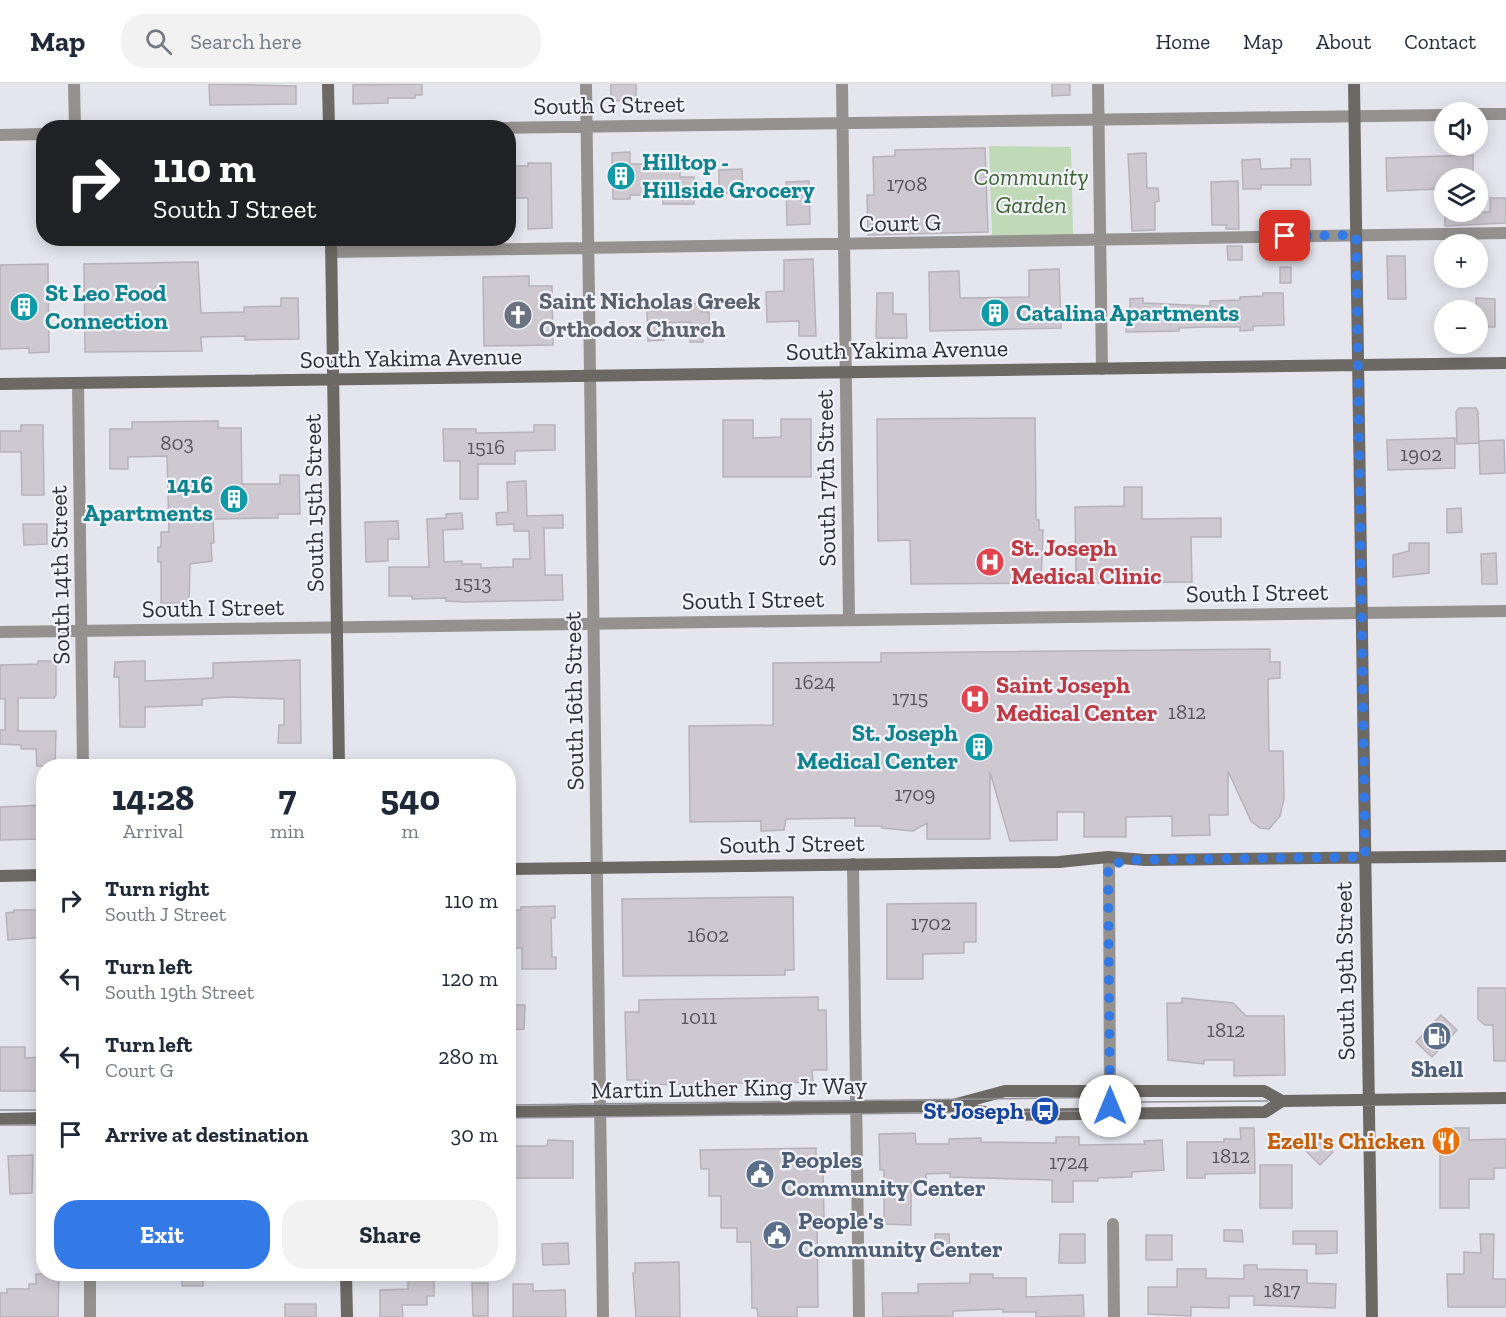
<!DOCTYPE html>
<meta charset="utf-8">
<style>
body{margin:0;font-family:"Zilla Slab",serif;background:#f2f2f3;color:#1f2937;height:100vh;display:flex;flex-direction:column;font-size:22px;white-space:nowrap}
*{box-sizing:border-box;margin:0}
p{font-size:20px;color:#747a83}
.icon{flex:none;width:33px;height:33px;fill:none;stroke:currentColor;stroke-width:2;stroke-linecap:round;stroke-linejoin:round}
.map{position:relative;flex:1;overflow:hidden}
.drawer{position:absolute;left:36px;top:675px;width:480px;height:522px;display:flex;flex-direction:column;background:#fff;border-radius:24px;box-shadow:0 3px 15px #0003}
.drawer>*{flex:none}
.banner{position:absolute;left:36px;top:36px;width:480px;height:126px;border-radius:24px;box-shadow:0 3px 15px #0003;background:#202124;color:#fff;overflow:hidden}
.fabs{position:absolute;left:1434px;top:18px;display:grid;gap:12px}
.fabs a{display:grid;place-items:center;width:54px;height:54px;border-radius:50%;background:#fff;box-shadow:0 3px 15px #0003;font-size:30px}
.pin{position:absolute;display:grid;place-items:center;width:51px;height:51px;color:#fff;margin:-26px;border-radius:12px;box-shadow:0 3px 9px #0006}
.me{position:absolute;width:66px;margin:-33px;rotate:0deg;stroke-linejoin:round;filter:drop-shadow(0 0 4px #0008)}
.turn{display:flex;align-items:center;gap:21px;height:126px;padding:0 18px;font-size:27px}
.turn .icon{width:78px;height:78px;stroke-width:2.5}
.turn b{display:block;font-size:42px;line-height:51px}
.eta{display:flex;justify-content:space-evenly;align-items:center;height:102px;text-align:center}
.eta b{font-size:36px;font-weight:800;line-height:42px}
.cta{display:flex;gap:12px;margin-top:auto;padding:12px 18px}
.cta a{flex:1;height:69px;border-radius:24px;background:#347ae7;color:#fff;font-size:24px;font-weight:800;line-height:69px;text-align:center}
.cta a+a{background:#f2f2f3;color:#1f2937}
ul{padding:0;list-style:none}
li{display:flex;align-items:center;gap:18px;height:78px;padding:0 18px}
li div{flex:1}
li b{display:block;font-size:22px}
li em{font-style:normal}
header{display:flex;align-items:center;gap:36px;box-sizing:border-box;height:84px;padding:0 30px;background:#fff;border-bottom:2px solid #e0e1e3}
header strong{font-size:28px}
nav{display:flex;gap:33px;margin-inline-start:auto;font-size:21px}
.search{width:420px;height:54px;background:#f2f2f3;display:flex;align-items:center;gap:15px;box-sizing:border-box;padding:0 21px;border-radius:24px;color:#747a83;font-size:22px}
.map>svg:first-child{display:block}
</style>
<header>
<strong>Map</strong>
<div class="search"><svg class="icon" aria-label="search" viewBox="0 0 24 24"><circle cx="10" cy="10" r="6"/><path d="M15 15l6 6"/></svg>Search here</div>
<nav><a>Home</a><a>Map</a><a>About</a><a>Contact</a></nav>
</header>
<div class="map">
<svg width="1506" height="1233" viewBox="0 0 1506 1233">
<rect width="100%" height="100%" fill="#e5e5ee"/>
<path fill="#c0dab8" d="M 989,62 L 1071,63 L 1073,151 L 992,152 Z"/>
<path fill="#cec9d1" stroke="#b7b2ba" stroke-width="1.5" d="M 209,0 L 296,2 L 296,20 L 210,21 Z
M 422,0 L 422,11 L 415,11 L 415,14 L 388,14 L 388,19 L 353,20 L 353,1 Z
M 611,0 L 636,0 L 636,16 L 611,17 Z
M 1052,0 L 1070,0 L 1070,11 L 1052,12 Z
M 985,64 L 988,148 L 868,151 L 867,111 L 874,111 L 873,73 L 895,72 L 895,66 Z
M 630,68 L 630,80 L 680,80 L 680,93 L 694,93 L 694,120 L 663,120 L 663,111 L 630,111 L 630,115 L 613,115 L 612,69 Z
M 1146,69 L 1147,104 L 1158,104 L 1159,117 L 1155,118 L 1155,146 L 1132,147 L 1128,70 Z
M 1473,71 L 1473,94 L 1440,95 L 1440,105 L 1387,107 L 1386,74 Z
M 1260,75 L 1261,85 L 1291,84 L 1291,75 L 1310,75 L 1311,101 L 1261,101 L 1261,105 L 1243,105 L 1242,76 Z
M 528,79 L 551,79 L 552,144 L 528,145 L 528,114 L 509,114 L 508,82 L 528,82 Z
M 742,85 L 743,109 L 719,109 L 719,86 Z
M 809,97 L 810,140 L 787,141 L 786,98 Z
M 1238,97 L 1239,145 L 1226,145 L 1226,141 L 1212,141 L 1211,98 Z
M 1490,114 L 1506,114 L 1506,139 L 1445,142 L 1445,128 L 1490,128 Z
M 1227,162 L 1242,162 L 1242,176 L 1228,176 Z
M 1387,172 L 1405,172 L 1406,215 L 1388,215 Z
M 813,175 L 816,252 L 799,252 L 799,237 L 767,238 L 766,208 L 784,207 L 784,176 Z
M 198,178 L 201,229 L 244,228 L 244,223 L 281,222 L 281,214 L 298,214 L 299,255 L 245,256 L 245,252 L 201,253 L 202,267 L 85,268 L 84,180 Z
M 48,180 L 49,268 L 29,269 L 29,264 L 0,265 L 0,181 Z
M 1280,183 L 1291,183 L 1291,199 L 1280,199 Z
M 1059,185 L 1061,244 L 930,247 L 929,188 L 959,187 L 960,214 L 1029,213 L 1029,186 Z
M 529,192 L 529,202 L 552,202 L 553,261 L 484,262 L 483,193 Z
M 877,209 L 893,209 L 893,230 L 906,230 L 907,254 L 876,254 Z
M 1263,209 L 1283,209 L 1284,241 L 1253,242 L 1253,246 L 1240,247 L 1240,243 L 1207,243 L 1179,244 L 1179,247 L 1126,248 L 1126,232 L 1130,232 L 1130,215 L 1143,214 L 1143,219 L 1210,222 L 1210,217 L 1240,216 L 1240,213 L 1263,212 Z
M 1476,214 L 1495,215 L 1495,243 L 1478,243 Z
M 701,219 L 701,228 L 709,228 L 710,254 L 703,254 L 703,258 L 690,258 L 690,238 L 664,239 L 664,256 L 648,257 L 647,227 L 682,226 L 682,220 Z
M 1459,324 L 1476,324 L 1478,328 L 1479,359 L 1457,360 L 1456,328 Z
M 1035,334 L 1036,436 L 1039,436 L 1039,446 L 1043,446 L 1041,499 L 911,500 L 910,456 L 878,457 L 877,335 Z
M 781,335 L 811,335 L 811,393 L 723,393 L 723,336 L 753,336 L 753,354 L 781,353 Z
M 218,337 L 218,344 L 241,344 L 242,400 L 280,400 L 280,391 L 299,391 L 300,430 L 278,430 L 278,434 L 213,435 L 214,459 L 211,459 L 212,477 L 190,480 L 189,519 L 161,519 L 161,478 L 158,478 L 158,463 L 161,463 L 161,448 L 169,448 L 167,372 L 128,373 L 128,385 L 110,385 L 110,345 L 132,345 L 132,338 Z
M 21,341 L 43,341 L 44,411 L 22,411 L 21,368 L 0,368 L 0,347 L 21,347 Z
M 534,341 L 555,341 L 555,366 L 515,367 L 515,380 L 478,380 L 478,415 L 460,415 L 460,377 L 444,377 L 443,345 L 476,345 L 476,349 L 534,348 Z
M 1455,354 L 1455,384 L 1388,386 L 1387,356 Z
M 1504,356 L 1505,389 L 1480,390 L 1479,357 Z
M 526,397 L 527,432 L 563,431 L 563,444 L 544,444 L 545,491 L 562,491 L 563,516 L 464,518 L 446,517 L 446,514 L 412,515 L 412,512 L 389,512 L 389,483 L 429,483 L 427,435 L 446,434 L 446,430 L 462,429 L 463,445 L 443,446 L 444,478 L 462,477 L 462,480 L 481,480 L 481,484 L 513,483 L 513,475 L 530,475 L 529,447 L 514,447 L 514,440 L 497,441 L 496,429 L 508,428 L 507,398 Z
M 1124,403 L 1142,403 L 1142,435 L 1221,434 L 1221,453 L 1191,453 L 1192,498 L 1076,499 L 1075,423 L 1124,422 Z
M 1461,424 L 1462,448 L 1447,449 L 1447,425 Z
M 398,437 L 399,455 L 388,455 L 388,477 L 366,478 L 365,438 Z
M 23,440 L 47,440 L 47,460 L 24,461 Z
M 1409,459 L 1429,459 L 1429,489 L 1393,493 L 1393,471 L 1409,467 Z
M 1496,469 L 1497,500 L 1482,500 L 1481,470 Z
M 1270,565 L 1270,578 L 1280,578 L 1280,594 L 1268,595 L 1269,667 L 1283,667 L 1284,715 L 1280,732 L 1269,745 L 1260,744 L 1251,737 L 1228,687 L 1228,731 L 1209,731 L 1210,751 L 1172,752 L 1172,732 L 1126,733 L 1126,753 L 1084,753 L 1084,728 L 1057,728 L 1057,756 L 1010,757 L 990,688 L 990,755 L 927,755 L 927,739 L 913,747 L 882,744 L 882,742 L 855,742 L 855,734 L 786,735 L 784,746 L 761,747 L 761,737 L 690,738 L 689,642 L 773,641 L 773,579 L 881,578 L 881,569 Z
M 300,576 L 301,659 L 278,659 L 279,641 L 284,641 L 284,615 L 228,613 L 202,615 L 202,621 L 145,623 L 145,643 L 120,643 L 119,593 L 114,593 L 115,578 L 145,577 L 145,597 L 213,594 L 213,579 Z
M 38,577 L 54,577 L 56,581 L 56,611 L 54,614 L 18,614 L 18,647 L 56,647 L 55,682 L 37,682 L 36,665 L 21,665 L 21,661 L 0,660 L 0,646 L 5,646 L 5,615 L 0,615 L 0,581 L 38,580 Z
M 44,721 L 44,755 L 0,756 L 0,723 Z
M 793,813 L 794,886 L 785,886 L 785,891 L 623,892 L 622,815 Z
M 976,819 L 976,858 L 964,858 L 964,869 L 923,870 L 923,895 L 887,895 L 887,820 Z
M 555,822 L 555,834 L 551,834 L 552,873 L 556,873 L 556,885 L 522,885 L 522,864 L 508,864 L 508,826 L 521,826 L 521,823 Z
M 14,826 L 44,826 L 44,853 L 8,856 L 6,829 L 14,828 Z
M 1478,904 L 1506,904 L 1506,977 L 1494,977 L 1493,941 L 1485,941 L 1478,935 Z
M 818,913 L 818,926 L 826,926 L 827,986 L 812,986 L 813,998 L 639,1001 L 639,996 L 627,996 L 625,928 L 639,928 L 639,916 Z
M 1182,914 L 1233,919 L 1246,932 L 1284,932 L 1285,991 L 1234,992 L 1234,976 L 1204,976 L 1204,980 L 1168,976 L 1167,919 L 1182,919 Z
M 508,921 L 525,921 L 524,945 L 508,946 Z
M 1441,931 L 1457,946 L 1432,973 L 1416,958 Z
M 0,963 L 25,963 L 25,974 L 42,973 L 42,1007 L 0,1007 Z
M 1240,1044 L 1254,1044 L 1255,1089 L 1205,1090 L 1205,1094 L 1187,1094 L 1187,1058 L 1224,1058 L 1224,1055 L 1241,1055 Z
M 1440,1044 L 1469,1044 L 1469,1056 L 1506,1055 L 1506,1084 L 1494,1084 L 1494,1095 L 1469,1095 L 1469,1124 L 1440,1124 Z
M 915,1049 L 916,1060 L 949,1060 L 949,1055 L 981,1054 L 981,1058 L 1056,1059 L 1056,1053 L 1079,1053 L 1079,1061 L 1145,1060 L 1144,1057 L 1162,1056 L 1164,1086 L 1132,1088 L 1132,1093 L 1098,1094 L 1098,1097 L 1073,1097 L 1073,1118 L 1052,1118 L 1052,1096 L 950,1093 L 950,1089 L 926,1090 L 926,1098 L 911,1098 L 911,1141 L 884,1140 L 884,1086 L 880,1086 L 879,1050 Z
M 1316,1052 L 1333,1068 L 1320,1081 L 1304,1065 Z
M 548,1056 L 573,1057 L 573,1094 L 508,1094 L 508,1062 L 547,1062 Z
M 816,1064 L 816,1083 L 823,1083 L 824,1133 L 817,1133 L 818,1223 L 797,1223 L 797,1233 L 758,1233 L 757,1224 L 752,1224 L 751,1158 L 737,1158 L 737,1144 L 721,1144 L 721,1112 L 709,1112 L 709,1085 L 701,1085 L 700,1066 Z
M 33,1071 L 32,1109 L 10,1110 L 8,1072 Z
M 1260,1081 L 1292,1081 L 1292,1124 L 1260,1124 Z
M 1224,1146 L 1242,1146 L 1243,1158 L 1224,1157 Z
M 1293,1147 L 1337,1147 L 1337,1169 L 1316,1170 L 1316,1160 L 1293,1160 Z
M 935,1150 L 949,1150 L 950,1165 L 935,1165 Z
M 1060,1150 L 1085,1150 L 1085,1179 L 1059,1179 Z
M 1480,1150 L 1494,1150 L 1493,1195 L 1506,1195 L 1506,1223 L 1448,1223 L 1447,1190 L 1464,1190 L 1464,1168 L 1481,1169 Z
M 1146,1151 L 1172,1151 L 1172,1176 L 1146,1176 Z
M 568,1159 L 569,1180 L 543,1181 L 542,1160 Z
M 679,1178 L 680,1233 L 636,1233 L 633,1189 L 635,1189 L 635,1179 Z
M 1244,1181 L 1257,1181 L 1257,1185 L 1307,1186 L 1307,1199 L 1336,1200 L 1335,1224 L 1254,1221 L 1254,1212 L 1229,1212 L 1229,1224 L 1191,1223 L 1191,1232 L 1148,1230 L 1148,1203 L 1177,1203 L 1177,1185 L 1206,1185 L 1206,1194 L 1244,1195 Z
M 36,1190 L 59,1190 L 58,1233 L 0,1233 L 0,1209 L 7,1209 L 7,1205 L 29,1205 L 29,1200 L 36,1200 Z
M 182,1190 L 203,1190 L 203,1202 L 182,1202 Z
M 408,1190 L 434,1190 L 434,1212 L 427,1212 L 427,1221 L 402,1221 L 403,1233 L 380,1233 L 380,1206 L 408,1205 Z
M 970,1190 L 993,1190 L 993,1194 L 1026,1194 L 1026,1213 L 1083,1211 L 1084,1232 L 1036,1233 L 1036,1228 L 1003,1228 L 1003,1225 L 953,1227 L 953,1232 L 883,1233 L 882,1209 L 918,1209 L 918,1200 L 970,1199 Z
M 472,1199 L 488,1199 L 488,1232 L 473,1232 Z
M 513,1200 L 533,1200 L 533,1207 L 565,1206 L 566,1233 L 513,1233 Z
M 285,1220 L 316,1220 L 316,1233 L 285,1233 Z"/>
<g fill="none" stroke-linecap="round" stroke-linejoin="round">
<path stroke="#94918e" stroke-width="12" d="M 74,0 L 75,44
M 586,0 L 603,1233
M 842,0 L 849,536
M 1098,0 L 1102,285
M 1478,30 L 1506,30
M 494,44 L 1444,31
M 0,51 L 44,50
M 331,168 L 1506,149
M 78,299 L 83,682
M 0,548 L 1506,527
M 853,780 L 859,1233
M 1109,781 L 1110,1030
M 1113,1140 L 1114,1233
M 90,1190 L 90,1233"/>
<path stroke="#6c6864" stroke-width="12" d="M 328,0 L 329,44
M 1354,0 L 1372,1233
M 331,154 L 339,682
M 0,300 L 1506,279
M 508,785 L 1059,778 L 1108,773 L 1145,776 L 1506,772
M 0,792 L 44,791
M 953,1021 L 1005,1007 L 1264,1007 L 1282,1017
M 508,1028 L 949,1022 L 1001,1031 L 1265,1028 L 1282,1017 L 1506,1014
M 0,1035 L 44,1034
M 346,1190 L 347,1233"/>
<path stroke="#919197" stroke-width="1.5" d="M 508,1021 L 1129,1013
M 0,1026 L 44,1026
M 508,1034 L 1078,1027 L 1140,1018 L 1268,1017
M 0,1041 L 44,1041"/>
</g>
<g fill="none" stroke-linecap="round" stroke-linejoin="round">
<path stroke="#347ae7" stroke-width="10" stroke-dasharray="0 18" d="M 1110,1022 L 1108,781 L 1132,776 L 1365,773 L 1356,151 L 1285,152"/>
</g>
<defs>
<g id="building-disc" transform="scale(1.5)"><circle r="9.5" fill="#0f9aa8" stroke="#f2f2fb"/><path d="M-4-6H4V6H1V3H-1V6H-4ZM-2.5-4.3h1.7v1.8h-1.7ZM.8-4.3h1.7v1.8H.8ZM-2.5-1h1.7V.8h-1.7ZM.8-1h1.7V.8H.8Z" fill="#fff"/></g>
<g id="church-disc" transform="scale(1.5)"><circle r="9.5" fill="#6b7280" stroke="#f2f2fb"/><path d="M-1.2-6h2.4v3.5h3.3v2.4h-3.3V6h-2.4V-.1h-3.3v-2.4h3.3Z" fill="#fff"/></g>
<g id="hospital-disc" transform="scale(1.5)"><circle r="9.5" fill="#e0444e" stroke="#f2f2fb"/><path d="M-5-5h3v3.5h4V-5h3V5h-3V1.5h-4V5h-3Z" fill="#fff"/></g>
<g id="fuel-disc" transform="scale(1.5)"><circle r="9.5" fill="#5c6f8a" stroke="#f2f2fb"/><path d="M-5.5-6h7V0h2V4h1.3V-2.5L3-4.5l.8-.8L6-3V5H2.5V1h-1V6h-7ZM-4.2-4.7v3.2H.2V-4.7Z" fill="#fff"/></g>
<g id="bus-disc" transform="scale(1.5)"><circle r="9.5" fill="#1a4fb4" stroke="#f2f2fb"/><path d="M-5-6H5V4H4V6H2V4H-2V6H-4V4H-5ZM-3.5-4V0h7V-4ZM-3.5 1.2v1.5H-2V1.2ZM2 1.2v1.5H3.5V1.2Z" fill="#fff"/></g>
<g id="restaurant-disc" transform="scale(1.5)"><circle r="9.5" fill="#e8710a" stroke="#f2f2fb"/><path d="M-5-6h1v4h1v-4h1v4h1v-4h1v5L-1.5 .5V6h-2V.5L-5-1ZM5-6V6H3V1.5H1.5Q1.5-4 5-6Z" fill="#fff"/></g>
<g id="civic-disc" transform="scale(1.5)"><circle r="9.5" fill="#5c6f8a" stroke="#f2f2fb"/><path d="M-.6-6.5H3V-4.5H.6V-3L4-1V1h2V6H-6V1h2V-1L-.6-3ZM-1.2 2.5V6h2.4V2.5Z" fill="#fff"/></g>
</defs>
<g fill-rule="evenodd">
<use href="#building-disc" x="621" y="92"/>
<use href="#building-disc" x="24" y="223"/>
<use href="#building-disc" x="995" y="229"/>
<use href="#church-disc" x="518" y="231"/>
<use href="#building-disc" x="234" y="415"/>
<use href="#hospital-disc" x="990" y="478"/>
<use href="#hospital-disc" x="975" y="615"/>
<use href="#building-disc" x="979" y="663"/>
<use href="#fuel-disc" x="1437" y="952"/>
<use href="#bus-disc" x="1045" y="1027"/>
<use href="#restaurant-disc" x="1446" y="1057"/>
<use href="#civic-disc" x="760" y="1090"/>
<use href="#civic-disc" x="777" y="1151"/>
</g>
<g text-anchor="middle" stroke-width="4.5" stroke-linejoin="round" paint-order="stroke">
<g font-size="21" fill="#58565b">
<text x="907" y="107">1708</text>
<text x="177" y="366">803</text>
<text x="486" y="370">1516</text>
<text x="1421" y="377">1902</text>
<text x="473" y="506">1513</text>
<text x="815" y="605">1624</text>
<text x="910" y="621">1715</text>
<text x="1187" y="635">1812</text>
<text x="915" y="717">1709</text>
<text x="931" y="846">1702</text>
<text x="708" y="858">1602</text>
<text x="699" y="940">1011</text>
<text x="1226" y="953">1812</text>
<text x="1231" y="1079">1812</text>
<text x="1069" y="1085">1724</text>
<text x="1282" y="1213">1817</text>
</g>
<g font-size="24" fill="#303034" stroke="#f2f2fb">
<text transform="translate(609 21) rotate(-1)" y="8">South G Street</text>
<text transform="translate(900 139) rotate(-1)" y="8">Court G</text>
<text transform="translate(897 266) rotate(-1)" y="8">South Yakima Avenue</text>
<text transform="translate(411 274) rotate(-1)" y="8">South Yakima Avenue</text>
<text transform="translate(826 394) rotate(-91)" y="8">South 17th Street</text>
<text transform="translate(314 419) rotate(-91)" y="8">South 15th Street</text>
<text transform="translate(60 491) rotate(-91)" y="8">South 14th Street</text>
<text transform="translate(1257 509) rotate(-1)" y="8">South I Street</text>
<text transform="translate(753 516) rotate(-1)" y="8">South I Street</text>
<text transform="translate(213 524) rotate(-1)" y="8">South I Street</text>
<text transform="translate(574 617) rotate(-91)" y="8">South 16th Street</text>
<text transform="translate(792 760) rotate(-1)" y="8">South J Street</text>
<text transform="translate(1345 887) rotate(-91)" y="8">South 19th Street</text>
<text transform="translate(729 1004) rotate(-1)" y="8">Martin Luther King Jr Way</text>
</g>
<g font-size="24" font-weight="bold" fill="#0d838f" stroke="#f2f2fb" text-anchor="start">
<text x="642" y="86">Hilltop -<tspan x="642" dy="28">Hillside Grocery</tspan></text>
<text x="45" y="217">St Leo Food<tspan x="45" dy="28">Connection</tspan></text>
<text x="1016" y="237">Catalina Apartments</text>
<text x="213" y="409" text-anchor="end">1416<tspan x="213" dy="28">Apartments</tspan></text>
<text x="958" y="657" text-anchor="end">St. Joseph<tspan x="958" dy="28">Medical Center</tspan></text>
</g>
<g font-size="24" font-style="italic" fill="#3d632f" stroke="#f2f2fb">
<text x="1031" y="101">Community<tspan x="1031" dy="28">Garden</tspan></text>
</g>
<g font-size="24" font-weight="bold" fill="#5b616d" stroke="#f2f2fb" text-anchor="start">
<text x="539" y="225">Saint Nicholas Greek<tspan x="539" dy="28">Orthodox Church</tspan></text>
</g>
<g font-size="24" font-weight="bold" fill="#be3a42" stroke="#f2f2fb" text-anchor="start">
<text x="1011" y="472">St. Joseph<tspan x="1011" dy="28">Medical Clinic</tspan></text>
<text x="996" y="609">Saint Joseph<tspan x="996" dy="28">Medical Center</tspan></text>
</g>
<g font-size="24" font-weight="bold" fill="#4e5e75" stroke="#f2f2fb" text-anchor="start">
<text x="1437" y="993" text-anchor="middle">Shell</text>
<text x="781" y="1084">Peoples<tspan x="781" dy="28">Community Center</tspan></text>
<text x="798" y="1145">People's<tspan x="798" dy="28">Community Center</tspan></text>
</g>
<g font-size="24" font-weight="bold" fill="#164399" stroke="#f2f2fb" text-anchor="end">
<text x="1024" y="1035">St Joseph</text>
</g>
<g font-size="24" font-weight="bold" fill="#c56008" stroke="#f2f2fb" text-anchor="end">
<text x="1425" y="1065">Ezell's Chicken</text>
</g>
</g>
</svg>
<div class="fabs">
<a><svg class="icon" aria-label="sound" viewBox="0 0 24 24"><path d="M4 9h4l5-4v14l-5-4H4zM17 9q2 3 0 6"/></svg></a>
<a><svg class="icon" aria-label="layers" viewBox="0 0 24 24"><path d="M12 4l9 5-9 5-9-5zM3 14l9 5 9-5"/></svg></a>
<a>+</a>
<a>−</a>
</div>
<div class="pin" style="left:1285px;top:152px;background:#d93025"><svg class="icon" aria-label="arrive" viewBox="0 0 24 24"><path d="M6 21V4h12l-3 4 3 4H6"/></svg></div>
<svg class="me" style="left:1110px;top:1022px" viewBox="-20 -20 40 40"><circle r="19" fill="#fff"/><path d="M0-13L10 11 0 6-10 11z" fill="#347ae7"/></svg>
<div class="banner">
<div class="turn"><svg class="icon" aria-label="right" viewBox="0 0 24 24"><path d="M7 20v-9h11M14 6l5 5-5 5"/></svg><div><b>110 m</b>South J Street</div></div>
</div>
<section class="drawer">
<div class="eta">
<div><b>14:28</b><p>Arrival</p></div>
<div><b>7</b><p>min</p></div>
<div><b>540</b><p>m</p></div>
</div>
<ul>
<li><svg class="icon" aria-label="right" viewBox="0 0 24 24"><path d="M7 20v-9h11M14 6l5 5-5 5"/></svg><div><b>Turn right</b><p>South J Street</p></div><em>110 m</em></li>
<li><svg class="icon" aria-label="left" viewBox="0 0 24 24"><path d="M17 20v-9H6M10 6l-5 5 5 5"/></svg><div><b>Turn left</b><p>South 19th Street</p></div><em>120 m</em></li>
<li><svg class="icon" aria-label="left" viewBox="0 0 24 24"><path d="M17 20v-9H6M10 6l-5 5 5 5"/></svg><div><b>Turn left</b><p>Court G</p></div><em>280 m</em></li>
<li><svg class="icon" aria-label="arrive" viewBox="0 0 24 24"><path d="M6 21V4h12l-3 4 3 4H6"/></svg><div><b>Arrive at destination</b></div><em>30 m</em></li>
</ul>
<div class="cta"><a>Exit</a><a>Share</a></div>
</section>
</div>
